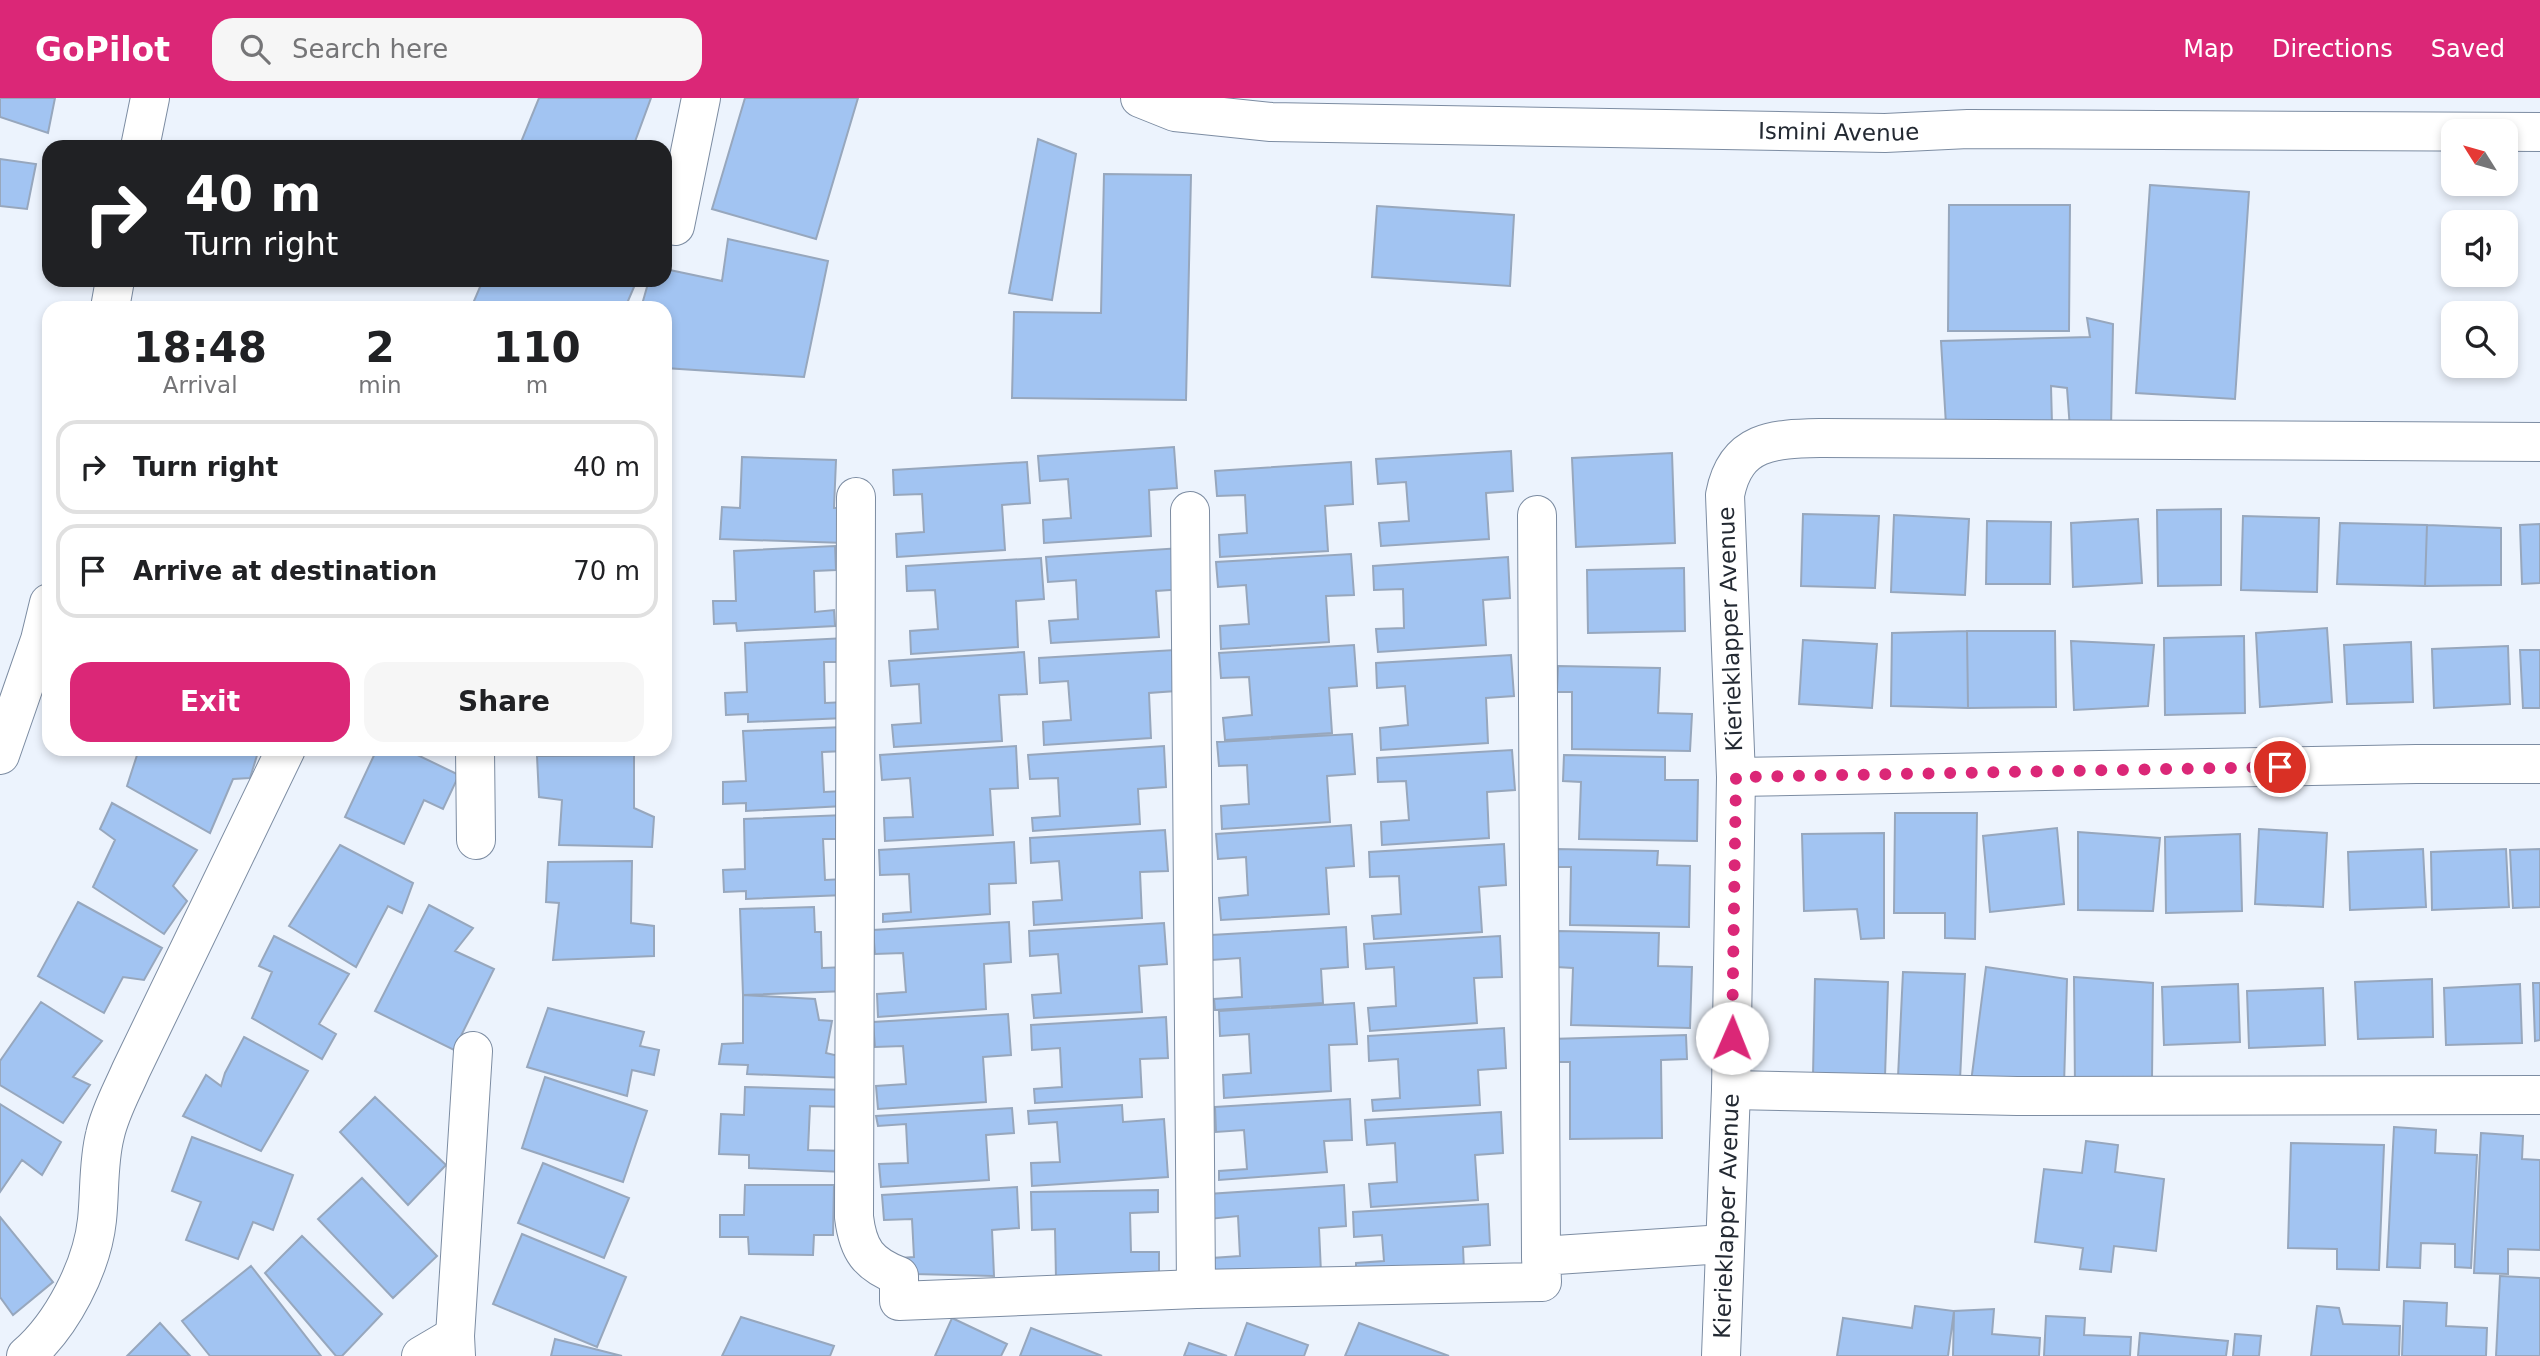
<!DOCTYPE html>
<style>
body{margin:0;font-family:"DejaVu Sans",sans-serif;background:#f6f6f6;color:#202124;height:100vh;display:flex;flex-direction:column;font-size:26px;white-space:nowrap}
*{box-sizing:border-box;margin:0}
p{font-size:23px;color:#757577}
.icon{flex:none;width:38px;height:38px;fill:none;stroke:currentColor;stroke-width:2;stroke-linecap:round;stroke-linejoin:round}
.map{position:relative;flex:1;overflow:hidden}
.sheet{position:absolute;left:42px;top:203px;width:630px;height:455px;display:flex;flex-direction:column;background:#fff;border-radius:21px;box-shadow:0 4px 10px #0003}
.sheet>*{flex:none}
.top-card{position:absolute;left:42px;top:42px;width:630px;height:147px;border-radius:21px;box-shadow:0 4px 10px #0003;background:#202124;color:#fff;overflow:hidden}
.needle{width:46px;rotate:307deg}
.tools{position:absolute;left:2441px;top:21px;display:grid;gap:14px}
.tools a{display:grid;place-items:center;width:77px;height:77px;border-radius:14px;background:#fff;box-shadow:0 4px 10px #0003;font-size:35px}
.pin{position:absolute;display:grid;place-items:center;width:60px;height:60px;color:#fff;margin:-30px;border:4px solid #fff;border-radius:50%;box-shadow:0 2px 7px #0007}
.me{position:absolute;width:77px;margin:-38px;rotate:1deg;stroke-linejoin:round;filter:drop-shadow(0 0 5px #0008)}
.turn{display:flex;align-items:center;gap:24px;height:147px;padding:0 28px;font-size:32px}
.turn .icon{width:91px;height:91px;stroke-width:2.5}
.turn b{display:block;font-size:49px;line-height:60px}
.eta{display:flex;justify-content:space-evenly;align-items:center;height:119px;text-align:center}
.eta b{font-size:42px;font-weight:700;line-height:49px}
.primary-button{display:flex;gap:14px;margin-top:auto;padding:14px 28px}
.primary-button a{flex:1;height:80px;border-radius:21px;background:#db2777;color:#fff;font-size:28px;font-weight:700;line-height:80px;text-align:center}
.primary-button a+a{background:#f6f6f6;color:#202124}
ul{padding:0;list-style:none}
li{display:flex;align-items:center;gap:21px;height:94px;margin:0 14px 10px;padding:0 14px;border:4px solid #e0e0e0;border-radius:21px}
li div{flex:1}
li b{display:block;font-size:26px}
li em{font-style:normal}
header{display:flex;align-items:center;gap:42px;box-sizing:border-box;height:98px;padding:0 35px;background:#db2777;color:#fff}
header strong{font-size:33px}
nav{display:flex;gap:38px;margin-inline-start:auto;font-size:24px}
.search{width:490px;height:63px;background:#f6f6f6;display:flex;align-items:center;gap:18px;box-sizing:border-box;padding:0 24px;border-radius:21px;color:#757577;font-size:26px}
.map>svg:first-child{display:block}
</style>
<header>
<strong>GoPilot</strong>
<div class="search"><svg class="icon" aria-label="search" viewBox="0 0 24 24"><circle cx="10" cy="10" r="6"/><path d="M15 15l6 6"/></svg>Search here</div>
<nav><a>Map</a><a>Directions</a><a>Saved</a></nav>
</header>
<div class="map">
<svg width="2540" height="1258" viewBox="0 0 2540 1258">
<rect width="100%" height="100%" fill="#ecf3fd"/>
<path fill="#a2c4f2" stroke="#97a7bd" stroke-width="2" d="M 0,0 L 55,0 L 48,35 L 0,19 Z
M 539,0 L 651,0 L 633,49 L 519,49 Z
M 745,0 L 858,0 L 816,141 L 712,111 Z
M 1038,41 L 1076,56 L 1052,202 L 1009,195 Z
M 0,61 L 36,66 L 27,111 L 0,108 Z
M 1104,76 L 1191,77 L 1186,302 L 1012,300 L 1014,214 L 1101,215 Z
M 2150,87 L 2249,94 L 2235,301 L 2136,295 Z
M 1949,107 L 2070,107 L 2069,233 L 1948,233 Z
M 1377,108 L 1514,117 L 1510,188 L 1372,179 Z
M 728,141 L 828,163 L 804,279 L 665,270 L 665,210 L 641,210 L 649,182 L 665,182 L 665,171 L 722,183 Z
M 483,182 L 637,182 L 625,210 L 471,210 Z
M 2087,220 L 2113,226 L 2111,331 L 2070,331 L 2067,290 L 2051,288 L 2052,326 L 1946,327 L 1941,243 L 2090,239 Z
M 1174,349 L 1177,390 L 1149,392 L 1151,438 L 1044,445 L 1043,422 L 1071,420 L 1068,381 L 1040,383 L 1038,358 Z
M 1511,353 L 1513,393 L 1486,395 L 1489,441 L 1381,448 L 1379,425 L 1409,423 L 1406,384 L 1378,386 L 1376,361 Z
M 1672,355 L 1675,445 L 1576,449 L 1572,360 Z
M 742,359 L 836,362 L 834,410 L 846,410 L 845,445 L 720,441 L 722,409 L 740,410 Z
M 1027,364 L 1030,405 L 1002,407 L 1005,452 L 897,459 L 896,436 L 924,434 L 922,396 L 894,397 L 893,372 Z
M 1351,364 L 1353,406 L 1325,408 L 1328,453 L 1220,459 L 1219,437 L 1247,435 L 1245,397 L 1217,398 L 1215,373 Z
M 2221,411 L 2221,487 L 2158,488 L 2157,412 Z
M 1803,416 L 1879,418 L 1875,490 L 1801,488 Z
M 1894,417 L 1969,421 L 1965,497 L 1891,494 Z
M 2243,418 L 2319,420 L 2317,494 L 2241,492 Z
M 2138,421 L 2142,485 L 2073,489 L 2071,425 Z
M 1987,423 L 2051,424 L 2050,486 L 1986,486 Z
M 2340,425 L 2427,427 L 2425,488 L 2337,486 Z
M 2540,426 L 2540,485 L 2522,486 L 2520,427 Z
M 2427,427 L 2501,430 L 2501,487 L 2425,488 Z
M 835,448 L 836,472 L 814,473 L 815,514 L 834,512 L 835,528 L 737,533 L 736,525 L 714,526 L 713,503 L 736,503 L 734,453 Z
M 1181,450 L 1184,491 L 1156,493 L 1159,539 L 1051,545 L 1049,523 L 1078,521 L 1076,482 L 1048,484 L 1046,459 Z
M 1351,456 L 1354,497 L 1326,498 L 1329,544 L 1221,551 L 1220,528 L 1249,526 L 1246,487 L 1218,489 L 1216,464 Z
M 1508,459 L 1510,500 L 1483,502 L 1486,547 L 1378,554 L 1376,531 L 1404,530 L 1403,491 L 1374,492 L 1373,468 Z
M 1041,460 L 1044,501 L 1016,503 L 1018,549 L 911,556 L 910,533 L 938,531 L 935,492 L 907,493 L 906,468 Z
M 1684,470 L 1685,533 L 1588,535 L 1587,472 Z
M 2327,530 L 2332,604 L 2260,609 L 2256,535 Z
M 1967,533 L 1968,610 L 1891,608 L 1892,535 Z
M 1967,533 L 2055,533 L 2056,609 L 1968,610 Z
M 2244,538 L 2245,615 L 2165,617 L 2164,540 Z
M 846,540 L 847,564 L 824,564 L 825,605 L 846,604 L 846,620 L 748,624 L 748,616 L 726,617 L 725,595 L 747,594 L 745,545 Z
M 1803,542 L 1877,546 L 1872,610 L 1799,606 Z
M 2071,543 L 2154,547 L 2148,608 L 2074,612 Z
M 2411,544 L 2413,604 L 2347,606 L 2344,547 Z
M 1354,547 L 1357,588 L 1329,590 L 1332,635 L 1225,642 L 1223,620 L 1252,617 L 1249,579 L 1221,580 L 1219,555 Z
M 2508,548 L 2510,606 L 2434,610 L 2432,551 Z
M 1175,552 L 1176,593 L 1149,595 L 1151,640 L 1044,647 L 1043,624 L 1071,622 L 1068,583 L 1040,585 L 1039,560 Z
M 2520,552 L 2540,552 L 2540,610 L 2523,610 Z
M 1024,554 L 1027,596 L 999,597 L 1002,643 L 894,649 L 892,627 L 921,625 L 919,586 L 891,588 L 889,563 Z
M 1511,557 L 1514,598 L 1486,600 L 1488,645 L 1381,652 L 1380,630 L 1408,627 L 1405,588 L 1377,590 L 1376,565 Z
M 1558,568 L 1660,570 L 1658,615 L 1692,616 L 1690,653 L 1572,651 L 1572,594 L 1557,594 Z
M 844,629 L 845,653 L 822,654 L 824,694 L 844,693 L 844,708 L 746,713 L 746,705 L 723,706 L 723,684 L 746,683 L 743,633 Z
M 1352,636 L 1355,676 L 1327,678 L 1330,724 L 1222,731 L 1221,708 L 1249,706 L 1247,667 L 1219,668 L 1217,644 Z
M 1016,648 L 1018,690 L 990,691 L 993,737 L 885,743 L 884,720 L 913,719 L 910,680 L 882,682 L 880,657 Z
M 1164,648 L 1166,689 L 1138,691 L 1140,726 L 1033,733 L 1032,720 L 1060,718 L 1058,680 L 1030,681 L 1028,657 Z
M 139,651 L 259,651 L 250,680 L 233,681 L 210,735 L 127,688 Z
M 377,651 L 405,651 L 459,677 L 443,711 L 424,702 L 404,746 L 345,719 Z
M 1512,652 L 1515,692 L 1487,694 L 1489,740 L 1382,747 L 1381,724 L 1409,722 L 1406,683 L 1378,684 L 1377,660 Z
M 634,657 L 634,710 L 654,719 L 652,749 L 559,747 L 562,702 L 539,699 L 537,658 Z
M 1564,657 L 1665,659 L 1665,682 L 1698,682 L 1697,743 L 1579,741 L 1581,684 L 1563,683 Z
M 112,705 L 197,752 L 173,788 L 187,803 L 164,836 L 93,789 L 115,742 L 100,731 Z
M 1895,715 L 1977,715 L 1975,841 L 1945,840 L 1945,815 L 1894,815 Z
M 845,717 L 846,741 L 823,741 L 825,782 L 844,781 L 845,797 L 746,801 L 746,793 L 724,794 L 723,772 L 745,771 L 744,721 Z
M 1351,727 L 1354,768 L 1326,770 L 1329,816 L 1221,822 L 1219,800 L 1248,797 L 1246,759 L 1218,761 L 1216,736 Z
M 2057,730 L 2064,806 L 1990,814 L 1983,738 Z
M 2259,731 L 2327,735 L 2323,809 L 2255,806 Z
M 1165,732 L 1168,773 L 1140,774 L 1142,820 L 1034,827 L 1033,804 L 1062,802 L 1059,763 L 1031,765 L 1030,740 Z
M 2078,734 L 2160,740 L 2153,813 L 2078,812 Z
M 1884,735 L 1884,840 L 1861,841 L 1857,811 L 1804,813 L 1802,736 Z
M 2240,736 L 2242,813 L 2166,815 L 2165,739 Z
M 1014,744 L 1016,785 L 989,786 L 990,816 L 883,824 L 883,816 L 911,814 L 909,776 L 880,777 L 879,752 Z
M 1504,746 L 1506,787 L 1479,789 L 1482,834 L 1374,841 L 1372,818 L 1401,816 L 1399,778 L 1370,779 L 1369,754 Z
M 340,747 L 413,785 L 402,815 L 388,808 L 356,869 L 289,828 Z
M 1556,751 L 1658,753 L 1657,767 L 1690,768 L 1689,829 L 1570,827 L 1571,769 L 1556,769 Z
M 2423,751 L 2426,809 L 2350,812 L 2348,754 Z
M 2506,751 L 2509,809 L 2432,812 L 2431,754 Z
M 2540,751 L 2540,809 L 2513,810 L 2510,752 Z
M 632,763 L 631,825 L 654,828 L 654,858 L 553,862 L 559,805 L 546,804 L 548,764 Z
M 78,804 L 162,850 L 144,882 L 123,879 L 104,915 L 38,878 Z
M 429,807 L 473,830 L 455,853 L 494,871 L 454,952 L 375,913 Z
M 814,809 L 815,834 L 821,834 L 822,870 L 846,869 L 846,893 L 743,897 L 740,811 Z
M 1009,824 L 1011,864 L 984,866 L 986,911 L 878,919 L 877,896 L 906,894 L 903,855 L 875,856 L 873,832 Z
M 1164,825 L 1167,866 L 1139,868 L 1142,914 L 1034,920 L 1032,897 L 1061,895 L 1058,856 L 1030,858 L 1029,833 Z
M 1346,829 L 1348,869 L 1321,871 L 1323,905 L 1215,912 L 1214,901 L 1242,899 L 1240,860 L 1212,862 L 1211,837 Z
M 1558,833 L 1659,835 L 1658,868 L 1692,869 L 1690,930 L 1571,927 L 1573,870 L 1557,869 Z
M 274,838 L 349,876 L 319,926 L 336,936 L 322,961 L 252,920 L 272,874 L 259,868 Z
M 1500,838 L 1502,879 L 1474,880 L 1477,925 L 1370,933 L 1368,910 L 1396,908 L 1394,869 L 1366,871 L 1364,846 Z
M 1986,869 L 2067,881 L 2064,988 L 1971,984 Z
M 1903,874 L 1965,876 L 1960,982 L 1898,979 Z
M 2074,879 L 2153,885 L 2152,981 L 2075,990 Z
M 1815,881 L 1888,884 L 1885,979 L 1813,978 Z
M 2432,881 L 2433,939 L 2358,941 L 2355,884 Z
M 2533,885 L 2540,885 L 2540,942 L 2535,943 Z
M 2238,886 L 2240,944 L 2164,947 L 2162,889 Z
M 2520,886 L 2522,945 L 2446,947 L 2444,890 Z
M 2323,890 L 2325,947 L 2249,950 L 2247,893 Z
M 743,897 L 815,901 L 819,922 L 832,923 L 826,955 L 847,960 L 847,980 L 747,976 L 748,967 L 719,966 L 722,946 L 743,945 Z
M 41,904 L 102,943 L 73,979 L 90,987 L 63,1025 L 0,987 L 0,963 Z
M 1354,905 L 1357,946 L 1329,947 L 1331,993 L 1224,1000 L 1223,977 L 1251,975 L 1249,936 L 1220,938 L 1219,913 Z
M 548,910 L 644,934 L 640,948 L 659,952 L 654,977 L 632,972 L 627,998 L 527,969 Z
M 1008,916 L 1011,957 L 983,959 L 986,1004 L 878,1011 L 876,988 L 906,986 L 903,948 L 875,949 L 873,924 Z
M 1166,919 L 1168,960 L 1140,961 L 1142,999 L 1035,1005 L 1034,991 L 1062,989 L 1060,950 L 1032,952 L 1031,927 Z
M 1504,930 L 1506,970 L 1478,972 L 1480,1007 L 1373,1013 L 1372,1002 L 1400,1000 L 1398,961 L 1369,963 L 1368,938 Z
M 1686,937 L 1687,961 L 1661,962 L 1662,1040 L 1570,1041 L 1570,964 L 1551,964 L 1550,941 Z
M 244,939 L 308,973 L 261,1053 L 183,1018 L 206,977 L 221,988 L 225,975 Z
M 545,979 L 647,1013 L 623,1084 L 522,1050 Z
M 745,989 L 846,992 L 845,1009 L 810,1008 L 808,1052 L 845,1053 L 844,1074 L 749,1070 L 749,1057 L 719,1056 L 721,1016 L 744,1017 Z
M 375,999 L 446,1067 L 408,1107 L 340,1034 Z
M 1350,1001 L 1352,1042 L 1324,1043 L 1327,1074 L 1219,1082 L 1219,1073 L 1247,1071 L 1244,1032 L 1216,1034 L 1215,1009 Z
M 0,1006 L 61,1044 L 42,1077 L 22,1062 L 0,1094 Z
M 1122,1007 L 1123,1024 L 1164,1021 L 1168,1079 L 1032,1088 L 1031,1065 L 1060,1064 L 1057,1024 L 1029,1026 L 1028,1013 Z
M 1012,1010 L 1014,1035 L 986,1037 L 989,1082 L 881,1089 L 879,1066 L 908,1065 L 906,1026 L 878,1028 L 876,1018 Z
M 1501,1014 L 1503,1055 L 1475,1057 L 1478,1102 L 1371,1109 L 1369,1086 L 1397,1084 L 1395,1045 L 1367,1047 L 1365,1022 Z
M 2394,1029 L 2436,1032 L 2435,1055 L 2477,1057 L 2471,1170 L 2455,1169 L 2455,1146 L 2421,1145 L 2420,1170 L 2387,1169 Z
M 2481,1035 L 2523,1038 L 2522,1061 L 2540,1062 L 2540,1152 L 2508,1151 L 2508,1176 L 2474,1175 Z
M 192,1039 L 293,1077 L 273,1132 L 253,1124 L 238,1161 L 186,1142 L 201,1104 L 172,1093 Z
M 2086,1043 L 2118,1047 L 2115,1074 L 2164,1081 L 2156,1153 L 2114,1148 L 2111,1174 L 2080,1171 L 2083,1150 L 2035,1144 L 2044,1071 L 2082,1075 Z
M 2291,1045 L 2384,1047 L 2379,1172 L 2337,1171 L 2337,1151 L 2288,1150 Z
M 543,1065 L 629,1100 L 604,1160 L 518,1125 Z
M 362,1080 L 437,1158 L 393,1200 L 318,1121 Z
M 745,1087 L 834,1087 L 833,1137 L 814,1137 L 813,1157 L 749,1156 L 748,1139 L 720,1139 L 720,1117 L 744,1117 Z
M 1344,1087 L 1346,1128 L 1319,1130 L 1321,1175 L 1213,1182 L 1212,1160 L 1240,1158 L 1238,1118 L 1209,1121 L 1208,1096 Z
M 1017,1089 L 1019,1130 L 992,1132 L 994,1178 L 914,1176 L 885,1161 L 914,1159 L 912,1121 L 884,1122 L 882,1097 Z
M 1158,1092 L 1158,1114 L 1130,1115 L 1131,1154 L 1159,1154 L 1159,1179 L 1056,1181 L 1055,1131 L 1032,1132 L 1031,1094 Z
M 1488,1106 L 1490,1147 L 1463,1149 L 1464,1172 L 1356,1178 L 1356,1165 L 1384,1163 L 1382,1137 L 1354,1139 L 1353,1114 Z
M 0,1119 L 53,1184 L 13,1217 L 0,1199 Z
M 522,1136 L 626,1179 L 597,1249 L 493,1206 Z
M 302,1138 L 382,1216 L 342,1258 L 336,1258 L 265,1175 Z
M 251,1168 L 321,1258 L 210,1258 L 182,1223 Z
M 2500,1178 L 2540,1180 L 2540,1258 L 2496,1258 Z
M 2404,1203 L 2447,1205 L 2446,1228 L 2487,1230 L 2486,1258 L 2402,1258 Z
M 1915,1208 L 1954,1213 L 1948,1258 L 1837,1258 L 1843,1220 L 1912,1230 Z
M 2317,1208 L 2339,1210 L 2343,1226 L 2400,1228 L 2399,1258 L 2311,1258 Z
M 1994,1211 L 1992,1236 L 2040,1240 L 2039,1258 L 1953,1258 L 1954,1213 Z
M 2046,1218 L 2085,1220 L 2084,1237 L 2131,1239 L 2130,1258 L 2044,1258 Z
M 741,1219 L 834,1248 L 830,1258 L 722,1258 Z
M 952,1220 L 1007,1246 L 1001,1258 L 935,1258 Z
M 160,1225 L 190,1258 L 127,1258 Z
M 1247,1225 L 1308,1247 L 1304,1258 L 1235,1258 Z
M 1359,1225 L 1449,1258 L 1345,1258 Z
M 1031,1230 L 1102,1258 L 1020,1258 Z
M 2140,1235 L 2228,1243 L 2226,1258 L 2138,1258 Z
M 2235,1236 L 2261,1238 L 2259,1258 L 2233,1258 Z
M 555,1241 L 622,1258 L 551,1258 Z
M 1189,1245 L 1227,1258 L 1184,1258 Z"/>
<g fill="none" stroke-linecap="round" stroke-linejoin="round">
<g stroke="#7c8ca2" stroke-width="40">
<g id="minor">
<path id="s1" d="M 1140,0 L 1175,14 L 1271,24 L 1885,35 L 1968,31 L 2540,34"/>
<path d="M 140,49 L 150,0"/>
<path d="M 675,128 L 701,0"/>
<path d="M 110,210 L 115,182"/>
<path d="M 856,399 L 854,1119 C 858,1152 868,1166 899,1178 L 899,1203 L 1196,1191 L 1542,1184 L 1541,1158 L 1724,1146"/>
<path d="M 1190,413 L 1196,1191"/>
<path d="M 1537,417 L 1541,1158"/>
<path d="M 475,651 L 476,742"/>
<path d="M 0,657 L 40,542 L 49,505"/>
<path d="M 1736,679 L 2416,666 L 2540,666"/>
<path d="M 1731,992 L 2017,998 L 2540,997"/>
<path d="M 26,1258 C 62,1227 92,1169 97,1122 C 100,1094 98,1064 105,1037 C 110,1014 122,993 131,972 L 286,651"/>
<path d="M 421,1258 L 455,1238"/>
<path d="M 456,1258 L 455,1238 L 473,953"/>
<path id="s2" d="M 1721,1258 L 1731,992 L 1736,679 L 1725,397 C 1736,340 1776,341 1824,340 L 2540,344"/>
</g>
</g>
<use href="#minor" stroke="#fff" stroke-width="38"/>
</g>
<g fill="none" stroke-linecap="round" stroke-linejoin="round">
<path stroke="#db2777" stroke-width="12" stroke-dasharray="0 21.6" d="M 1732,940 L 1736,679 L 2280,669"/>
</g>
<g text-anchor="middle" stroke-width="7" stroke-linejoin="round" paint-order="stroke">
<g font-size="23" fill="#232932" stroke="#fff">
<text dy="8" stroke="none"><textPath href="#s1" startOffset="702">Ismini Avenue</textPath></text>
<text transform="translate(1730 531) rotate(-92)" y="8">Kierieklapper Avenue</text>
<text dy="8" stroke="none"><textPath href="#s2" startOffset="140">Kierieklapper Avenue</textPath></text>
</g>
</g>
</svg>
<div class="tools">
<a><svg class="needle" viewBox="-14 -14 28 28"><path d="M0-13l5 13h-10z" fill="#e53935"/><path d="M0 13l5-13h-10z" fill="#757577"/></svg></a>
<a><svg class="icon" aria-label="sound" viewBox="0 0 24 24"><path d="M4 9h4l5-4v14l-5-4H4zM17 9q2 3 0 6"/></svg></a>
<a><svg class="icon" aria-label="search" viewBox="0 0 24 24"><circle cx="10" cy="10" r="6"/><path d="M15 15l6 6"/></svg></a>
</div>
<div class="pin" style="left:2280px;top:669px;background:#d93025"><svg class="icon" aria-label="arrive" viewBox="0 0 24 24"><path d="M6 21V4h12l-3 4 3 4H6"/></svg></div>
<svg class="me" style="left:1732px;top:940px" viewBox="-20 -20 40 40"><circle r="19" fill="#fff"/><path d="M0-13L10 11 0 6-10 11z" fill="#db2777"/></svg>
<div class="top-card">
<div class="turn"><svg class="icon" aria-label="right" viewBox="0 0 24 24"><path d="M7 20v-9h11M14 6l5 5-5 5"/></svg><div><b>40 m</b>Turn right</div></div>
</div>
<section class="sheet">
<div class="eta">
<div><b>18:48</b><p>Arrival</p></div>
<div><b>2</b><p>min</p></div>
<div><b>110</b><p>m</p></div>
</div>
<ul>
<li><svg class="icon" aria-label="right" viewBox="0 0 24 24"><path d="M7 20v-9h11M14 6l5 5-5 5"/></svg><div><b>Turn right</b></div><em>40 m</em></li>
<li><svg class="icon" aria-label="arrive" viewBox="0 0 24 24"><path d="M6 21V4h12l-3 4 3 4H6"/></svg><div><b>Arrive at destination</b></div><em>70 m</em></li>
</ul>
<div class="primary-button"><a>Exit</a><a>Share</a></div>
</section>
</div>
